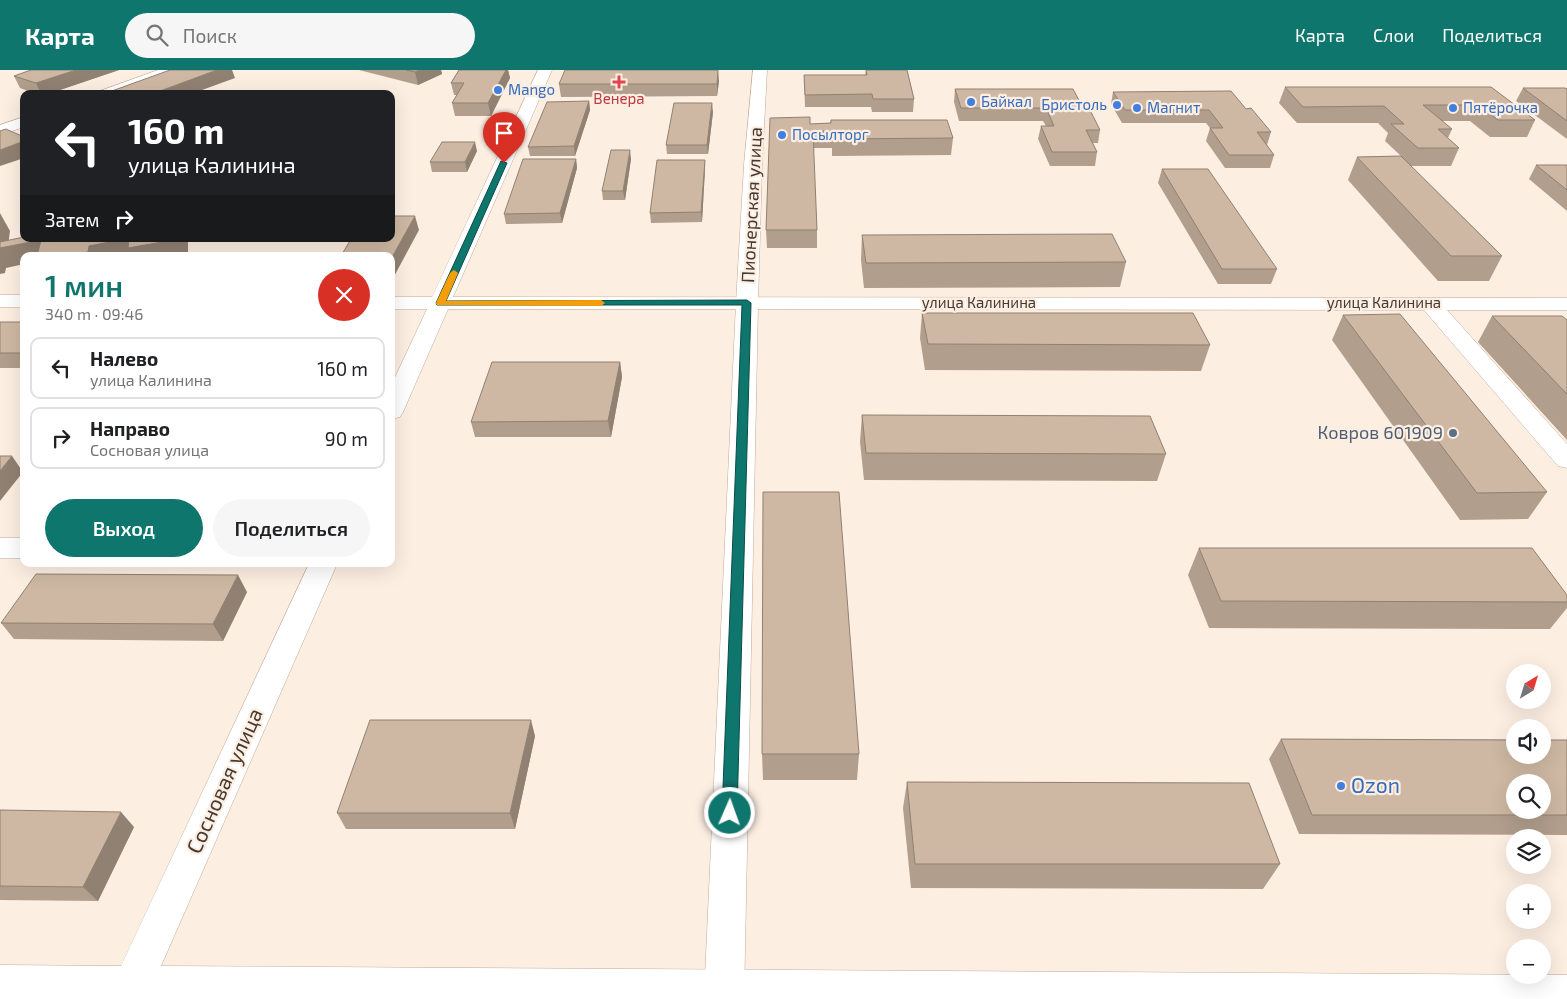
<!DOCTYPE html>
<html lang="ru">
<meta charset="utf-8">
<style>
body{margin:0;font-family:"Exo 2",sans-serif;background:#f6f6f6;color:#202124;height:100vh;display:flex;flex-direction:column;font-size:19px;white-space:nowrap}
*{box-sizing:border-box;margin:0}
p{font-size:16px;color:#757577}
.icon{flex:none;width:28px;height:28px;fill:none;stroke:currentColor;stroke-width:2;stroke-linecap:round;stroke-linejoin:round}
.map{position:relative;flex:1;overflow:hidden}
.panel{position:absolute;left:20px;top:182px;width:375px;height:315px;display:flex;flex-direction:column;background:#fff;border-radius:10px;box-shadow:0 5px 20px #0002}
.panel>*{flex:none}
.top-card{position:absolute;left:20px;top:20px;width:375px;height:152px;border-radius:10px;box-shadow:0 5px 20px #0002;background:#202124;color:#fff;overflow:hidden}
.needle{width:32px;rotate:38deg}
.buttons{position:absolute;left:1506px;top:594px;display:grid;gap:10px}
.buttons a{display:grid;place-items:center;width:45px;height:45px;border-radius:50%;background:#fff;box-shadow:0 5px 20px #0002;font-size:25px}
.pin{position:absolute;display:grid;place-items:center;width:42px;height:42px;color:#fff;margin:-51px -21px;border-radius:50% 50% 50% 0;rotate:-45deg;box-shadow:0 0 5px #0007}
.pin .icon{rotate:45deg}
.me{position:absolute;width:55px;margin:-28px;rotate:2deg;stroke-linejoin:round;filter:drop-shadow(0 0 4px #0008)}
.turn{display:flex;align-items:center;gap:18px;height:105px;padding:0 25px;font-size:22px}
.turn .icon{width:65px;height:65px;stroke-width:2.5}
.turn b{display:block;font-size:35px;line-height:42px}
.then{display:flex;align-items:center;height:48px;padding:0 25px;background:#0003;gap:10px;font-size:19px}
.round{display:grid;place-items:center;flex:none;width:52px;height:52px;border-radius:26px;background:#f6f6f6}
.summary{display:flex;align-items:center;justify-content:space-between;height:85px;padding:0 25px}
h1{font-size:30px;font-weight:600;line-height:38px;color:#0f766e}
.action{display:flex;gap:10px;margin-top:auto;padding:10px 25px}
.action a{flex:1;height:58px;border-radius:30px;background:#0f766e;color:#fff;font-size:20px;font-weight:600;line-height:58px;text-align:center}
.action a+a{background:#f6f6f6;color:#202124}
ul{padding:0;list-style:none}
li{display:flex;align-items:center;gap:15px;height:62px;margin:0 10px 8px;padding:0 15px;border:2px solid #e0e0e0;border-radius:10px}
li div{flex:1}
li b{display:block;font-size:19px}
li em{font-style:normal}
header{display:flex;align-items:center;gap:30px;box-sizing:border-box;height:70px;padding:0 25px;background:#0f766e;color:#fff}
header strong{font-size:24px}
nav{display:flex;gap:28px;margin-inline-start:auto;font-size:18px}
.search{width:350px;height:45px;background:#f6f6f6;display:flex;align-items:center;gap:12px;box-sizing:border-box;padding:0 18px;border-radius:28px;color:#757577;font-size:19px}
.map>svg:first-child{display:block}
</style>
<header>
<strong>Карта</strong>
<div class="search"><svg class="icon" aria-label="search" viewBox="0 0 24 24"><circle cx="10" cy="10" r="6"/><path d="M15 15l6 6"/></svg>Поиск</div>
<nav><a>Карта</a><a>Слои</a><a>Поделиться</a></nav>
</header>
<div class="map">
<svg width="1567" height="929" viewBox="0 0 1567 929">
<rect width="100%" height="100%" fill="#fdeee2"/>
<g fill="none" stroke-linecap="round" stroke-linejoin="round">
<g stroke="#c0aa96" stroke-width="1">
<path id="street" d="M 158,0 L 179,0 L 177,3 L 120,24 L 98,24 L 100,21 Z
M 538,0 L 552,0 L 453,227 L 1567,228 L 1567,240 L 1447,240 L 1567,374 L 1567,398 L 1558,396 L 1424,240 L 448,239 L 403,342 L 400,347 L 391,349 L 391,316 L 427,239 L 391,239 L 391,227 L 432,227 Z
M 24,47 L 24,57 L 0,65 L 0,55 Z
M 0,225 L 24,225 L 24,237 L 0,237 Z
M 0,468 L 24,468 L 24,488 L 0,488 Z
M 309,494 L 337,494 L 161,896 L 1567,905 L 1567,929 L 0,929 L 0,895 L 121,896 Z"/>
</g>
<g stroke="#c0aa96" stroke-width="1">
<path id="secondary" d="M 753,0 L 767,0 L 762,95 L 758,233 L 744,929 L 704,929 L 736,233 L 744,95 Z"/>
</g>
<use href="#street" fill="#fff" fill-rule="evenodd"/>
<use href="#secondary" fill="#fff" fill-rule="evenodd"/>
</g>
<path fill="#b19e8c" d="M 119,0 L 48,24 L 36,24 L 20,18 L 14,6 Z
M 359,0 L 441,0 L 442,4 L 418,15 Z
M 459,0 L 508,0 L 510,8 L 491,46 L 455,46 L 452,33 L 457,25 L 454,25 L 451,13 Z
M 866,0 L 907,0 L 914,29 L 913,42 L 872,42 L 871,37 L 805,37 L 804,5 L 865,5 Z
M 719,11 L 717,26 L 561,27 L 559,14 Z
M 1285,17 L 1491,17 L 1535,50 L 1527,67 L 1490,67 L 1470,51 L 1442,51 L 1452,59 L 1448,68 L 1459,78 L 1451,96 L 1411,96 L 1502,186 L 1489,211 L 1438,211 L 1348,110 L 1357,87 L 1401,86 L 1385,71 L 1388,63 L 1378,53 L 1297,53 L 1279,33 Z
M 1523,18 L 1567,19 L 1567,69 L 1516,31 Z
M 955,19 L 1082,36 L 1100,60 L 1098,73 L 1093,73 L 1097,82 L 1095,96 L 1050,96 L 1038,69 L 1041,56 L 1046,56 L 1043,51 L 959,51 L 954,32 Z
M 1113,22 L 1246,39 L 1271,62 L 1267,75 L 1274,85 L 1270,98 L 1225,98 L 1206,71 L 1210,58 L 1206,53 L 1122,53 L 1111,34 Z
M 589,31 L 590,40 L 575,86 L 530,86 L 528,77 Z
M 713,42 L 708,84 L 667,84 L 666,75 Z
M 831,50 L 953,68 L 951,85 L 832,86 L 832,78 L 813,78 L 817,160 L 817,178 L 767,178 L 766,160 L 810,54 L 830,53 Z
M 477,81 L 467,102 L 432,102 L 430,92 Z
M 576,89 L 577,98 L 562,153 L 506,154 L 504,144 Z
M 631,89 L 625,130 L 603,130 L 602,121 Z
M 705,90 L 705,99 L 702,152 L 651,153 L 650,143 Z
M 1536,95 L 1567,95 L 1567,141 L 1529,109 Z
M 1162,99 L 1277,199 L 1271,214 L 1218,214 L 1158,113 Z
M 862,165 L 1126,192 L 1120,217 L 864,218 L 861,190 Z
M 922,243 L 1210,275 L 1201,301 L 925,300 L 920,268 Z
M 1343,245 L 1547,422 L 1528,449 L 1460,450 L 1332,270 Z
M 1492,246 L 1567,250 L 1567,370 L 1478,272 Z
M 0,252 L 24,252 L 24,298 L 0,298 Z
M 620,292 L 622,307 L 611,367 L 475,367 L 471,352 Z
M 862,345 L 1166,384 L 1157,411 L 864,410 L 860,372 Z
M 1199,478 L 1567,525 L 1567,538 L 1550,559 L 1209,558 L 1188,505 Z
M 247,522 L 223,571 L 14,569 L 1,553 Z
M 535,666 L 515,759 L 346,759 L 337,743 Z
M 1281,669 L 1567,670 L 1567,765 L 1299,764 L 1269,689 Z
M 762,684 L 859,684 L 857,710 L 763,710 Z
M 907,712 L 1280,794 L 1263,819 L 911,818 L 903,738 Z
M 0,740 L 134,757 L 98,831 L 0,830 Z"/>
<path fill="#908172" d="M 76,0 L 119,0 L 48,24 L 41,24 L 36,13 Z
M 217,0 L 232,0 L 235,8 L 191,24 L 152,24 Z
M 420,0 L 441,0 L 442,4 L 418,15 L 415,2 Z
M 506,0 L 508,0 L 510,8 L 491,46 L 488,33 Z
M 718,0 L 719,11 L 717,26 L 717,14 Z
M 589,31 L 590,40 L 575,86 L 574,76 Z
M 712,33 L 713,42 L 708,84 L 707,75 Z
M 24,71 L 24,88 L 0,96 L 0,80 Z
M 475,72 L 477,81 L 467,102 L 465,92 Z
M 630,80 L 631,89 L 625,130 L 623,121 Z
M 576,89 L 577,98 L 562,153 L 560,143 Z
M 705,90 L 705,99 L 702,152 L 701,142 Z
M 0,143 L 10,161 L 8,176 L 41,170 L 50,186 L 24,186 L 24,194 L 6,198 L 5,203 L 0,204 Z
M 415,146 L 419,160 L 391,212 L 391,189 Z
M 90,169 L 188,169 L 188,186 L 63,186 Z
M 620,292 L 622,307 L 611,367 L 608,351 Z
M 12,386 L 23,402 L 0,431 L 0,401 Z
M 238,505 L 247,522 L 223,571 L 213,554 Z
M 531,650 L 535,666 L 515,759 L 510,743 Z
M 121,742 L 134,757 L 98,831 L 83,817 Z"/>
<path fill="#ceb8a3" stroke="#908172" fill-rule="evenodd" d="M 31,0 L 76,0 L 36,13 L 14,6 Z
M 170,0 L 217,0 L 152,24 L 115,24 L 109,22 Z
M 406,0 L 420,0 L 415,2 Z
M 459,0 L 506,0 L 488,33 L 452,33 L 464,13 L 451,13 Z
M 565,0 L 718,0 L 717,14 L 559,14 Z
M 866,0 L 907,0 L 914,29 L 873,29 L 872,24 L 805,25 L 804,5 L 867,5 Z
M 1285,17 L 1491,17 L 1535,50 L 1498,50 L 1478,35 L 1423,35 L 1452,59 L 1438,59 L 1459,78 L 1418,78 L 1391,54 L 1404,54 L 1384,36 L 1303,37 Z
M 1523,18 L 1565,18 L 1567,19 L 1567,51 Z
M 955,19 L 1073,19 L 1082,36 L 1088,36 L 1100,60 L 1086,60 L 1097,82 L 1052,82 L 1041,56 L 1054,56 L 1046,38 L 961,38 Z
M 1231,21 L 1246,39 L 1251,38 L 1271,62 L 1257,62 L 1274,85 L 1229,85 L 1210,58 L 1223,58 L 1209,40 L 1125,40 L 1113,22 Z
M 589,31 L 574,76 L 528,77 L 547,32 Z
M 674,33 L 712,33 L 707,75 L 666,75 Z
M 810,47 L 810,54 L 831,53 L 831,50 L 947,50 L 953,68 L 833,69 L 832,61 L 813,61 L 817,160 L 766,160 L 770,48 Z
M 6,59 L 24,67 L 24,71 L 0,80 L 0,61 Z
M 442,72 L 475,72 L 465,92 L 430,92 Z
M 611,80 L 630,80 L 623,121 L 602,121 Z
M 1401,86 L 1502,186 L 1451,186 L 1357,87 Z
M 523,89 L 576,89 L 560,143 L 504,144 Z
M 657,90 L 705,90 L 701,142 L 650,143 Z
M 1536,95 L 1567,95 L 1567,120 Z
M 1162,99 L 1208,99 L 1277,199 L 1222,199 Z
M 391,146 L 415,146 L 391,189 L 391,186 L 341,186 L 351,169 L 391,169 Z
M 1112,164 L 1126,192 L 866,193 L 862,165 Z
M 24,167 L 24,169 L 125,169 L 89,176 L 88,182 L 63,186 L 37,186 L 41,170 L 0,178 L 0,172 Z
M 129,169 L 179,169 L 128,178 Z
M 922,243 L 1193,243 L 1210,275 L 928,274 Z
M 1400,244 L 1547,422 L 1477,423 L 1343,245 Z
M 1492,246 L 1562,246 L 1567,250 L 1567,324 Z
M 0,252 L 24,252 L 24,283 L 0,283 Z
M 492,292 L 620,292 L 608,351 L 471,352 Z
M 862,345 L 1150,346 L 1166,384 L 866,383 Z
M 0,386 L 12,386 L 0,401 Z
M 763,422 L 839,422 L 859,684 L 762,684 Z
M 1199,478 L 1532,478 L 1567,525 L 1567,532 L 1221,531 Z
M 36,504 L 238,505 L 213,554 L 1,553 Z
M 370,650 L 531,650 L 510,743 L 337,743 Z
M 1281,669 L 1515,670 L 1515,685 L 1542,685 L 1542,670 L 1567,670 L 1567,745 L 1312,745 ZM 1515,712 L 1542,712 L 1542,740 L 1515,740 Z
M 907,712 L 1249,713 L 1280,794 L 915,794 Z
M 0,740 L 121,742 L 83,817 L 0,816 Z"/>
<path fill="#0f766e" stroke="#0a4d48" d="M 501,91 L 507,93 L 446,231 L 747,230 L 751,233 L 737,743 L 735,748 L 730,749 L 725,748 L 722,743 L 742,235 L 437,235 L 436,233 Z"/>
<path fill="#f59e0b" d="M 454,200 L 458,203 L 446,231 L 601,230 L 605,233 L 601,236 L 437,235 L 436,233 L 450,203 Z"/>
<path fill="#e0444e" stroke="#fdeee2" stroke-width="2" d="M616.5 4.5h5v5h5v5h-5v5h-5v-5h-5v-5h5z"/>
<g fill="#3f7fe0" stroke="#fdeee2" stroke-width="2">
<circle cx="498" cy="20" r="5"/>
<circle cx="971" cy="32" r="5"/>
<circle cx="1117" cy="35" r="5"/>
<circle cx="1137" cy="38" r="5"/>
<circle cx="1453" cy="38" r="5"/>
<circle cx="782" cy="65" r="5"/>
<circle cx="1341" cy="716" r="5"/>
</g>
<circle fill="#5c6f8a" stroke="#fdeee2" stroke-width="2" cx="1453" cy="363" r="5"/>
<g text-anchor="middle" stroke-width="4.5" stroke-linejoin="round" paint-order="stroke">
<g font-size="15" fill="#366cbe" stroke="#fdeee2" text-anchor="start">
<text x="508" y="25">Mango</text>
<text x="981" y="37">Байкал</text>
<text x="1107" y="40" text-anchor="end">Бристоль</text>
<text x="1147" y="43">Магнит</text>
<text x="1463" y="43">Пятёрочка</text>
<text x="792" y="70">Посылторг</text>
</g>
<g font-size="15" fill="#be3a42" stroke="#fdeee2">
<text x="619" y="34">Венера</text>
</g>
<g font-size="15" fill="#443a32" stroke="#fdeee2">
<text x="979" y="238">улица Калинина</text>
<text x="1384" y="238">улица Калинина</text>
</g>
<g font-size="18" fill="#443a32" stroke="#fdeee2">
<text transform="translate(752 135) rotate(-87)" y="6">Пионерская улица</text>
</g>
<g font-size="18" fill="#4e5e75" stroke="#fdeee2" text-anchor="end">
<text x="1443" y="369">Ковров 601909</text>
</g>
<g font-size="21" fill="#443a32" stroke="#fdeee2">
<text transform="translate(225 711) rotate(-66)" y="7">Сосновая улица</text>
</g>
<g font-size="21" fill="#366cbe" stroke="#fdeee2" text-anchor="start">
<text x="1351" y="723">Ozon</text>
</g>
</g>
</svg>
<div class="buttons">
<a><svg class="needle" viewBox="-14 -14 28 28"><path d="M0-13l5 13h-10z" fill="#e53935"/><path d="M0 13l5-13h-10z" fill="#757577"/></svg></a>
<a><svg class="icon" aria-label="sound" viewBox="0 0 24 24"><path d="M4 9h4l5-4v14l-5-4H4zM17 9q2 3 0 6"/></svg></a>
<a><svg class="icon" aria-label="search" viewBox="0 0 24 24"><circle cx="10" cy="10" r="6"/><path d="M15 15l6 6"/></svg></a>
<a><svg class="icon" aria-label="layers" viewBox="0 0 24 24"><path d="M12 4l9 5-9 5-9-5zM3 14l9 5 9-5"/></svg></a>
<a>+</a>
<a>−</a>
</div>
<div class="pin" style="left:504px;top:93px;background:#d93025"><svg class="icon" aria-label="arrive" viewBox="0 0 24 24"><path d="M6 21V4h12l-3 4 3 4H6"/></svg></div>
<svg class="me" style="left:730px;top:743px" viewBox="-20 -20 40 40"><circle r="17" fill="#0f766e" stroke="#fff" stroke-width="3"/><path d="M0-11L8 9 0 5-8 9z" fill="#fff"/></svg>
<div class="top-card">
<div class="turn"><svg class="icon" aria-label="left" viewBox="0 0 24 24"><path d="M17 20v-9H6M10 6l-5 5 5 5"/></svg><div><b>160 m</b>улица Калинина</div></div>
<div class="then">Затем<svg class="icon" aria-label="right" viewBox="0 0 24 24"><path d="M7 20v-9h11M14 6l5 5-5 5"/></svg></div>
</div>
<section class="panel">
<div class="summary"><div><h1>1 мин</h1><p>340 m · 09:46</p></div><a class="round" style="background:#d93025;color:#fff"><svg class="icon" aria-label="close" viewBox="0 0 24 24"><path d="M6 6l12 12M18 6L6 18"/></svg></a></div>
<ul>
<li><svg class="icon" aria-label="left" viewBox="0 0 24 24"><path d="M17 20v-9H6M10 6l-5 5 5 5"/></svg><div><b>Налево</b><p>улица Калинина</p></div><em>160 m</em></li>
<li><svg class="icon" aria-label="right" viewBox="0 0 24 24"><path d="M7 20v-9h11M14 6l5 5-5 5"/></svg><div><b>Направо</b><p>Сосновая улица</p></div><em>90 m</em></li>
</ul>
<div class="action"><a>Выход</a><a>Поделиться</a></div>
</section>
</div>
